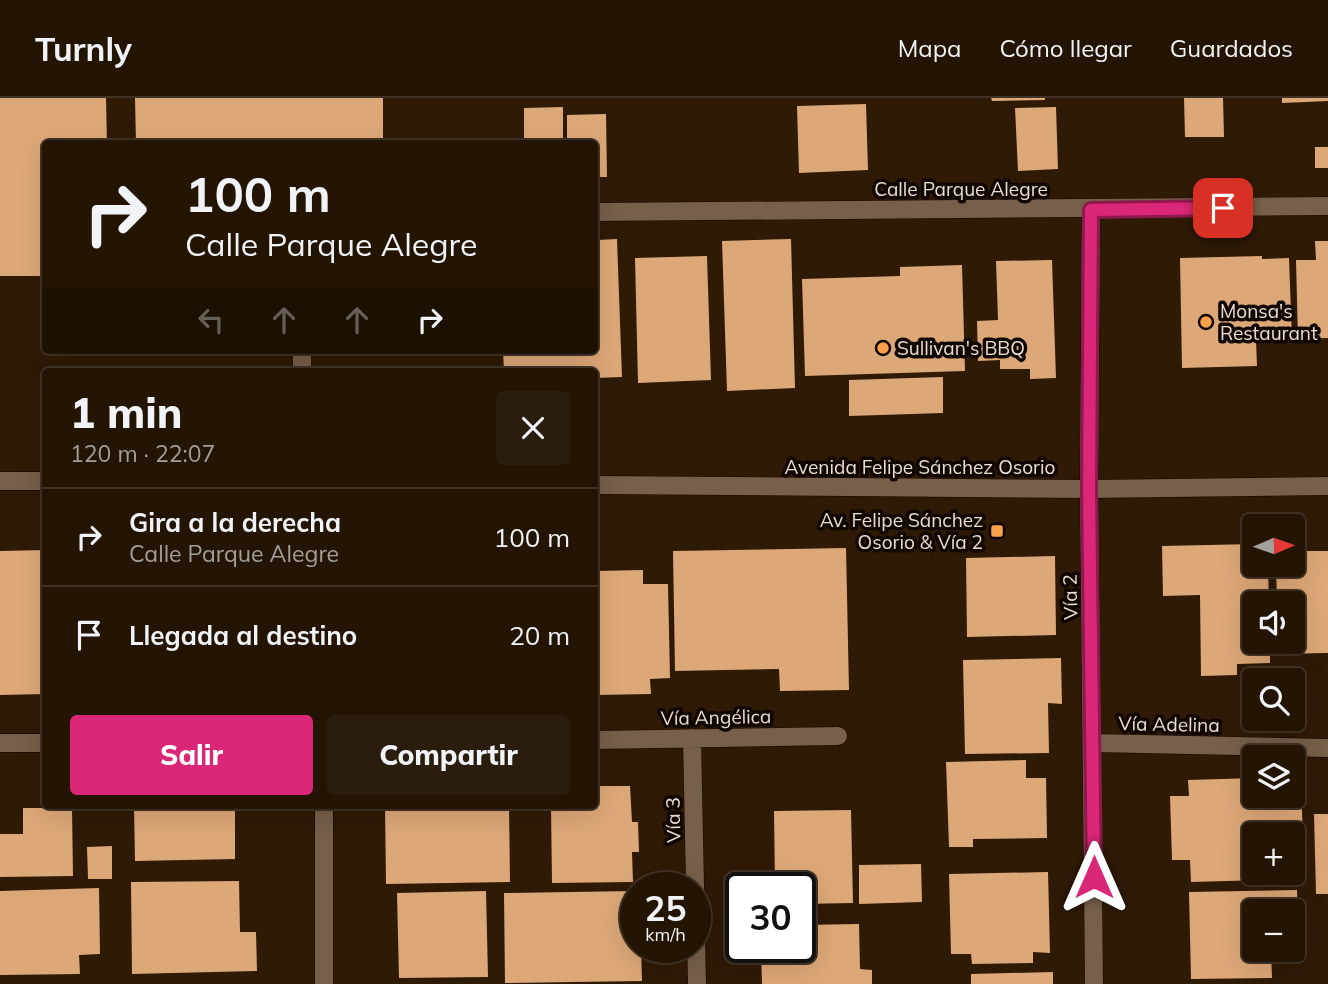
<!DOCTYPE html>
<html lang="es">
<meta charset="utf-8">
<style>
body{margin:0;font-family:Mulish,sans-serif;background:#2b1d0e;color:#f1f3f6;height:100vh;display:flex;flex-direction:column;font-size:26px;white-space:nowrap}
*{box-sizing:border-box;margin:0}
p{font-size:23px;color:#a39e9a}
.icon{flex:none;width:38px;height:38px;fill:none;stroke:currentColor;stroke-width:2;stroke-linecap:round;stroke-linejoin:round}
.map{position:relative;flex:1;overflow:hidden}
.side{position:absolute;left:42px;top:270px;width:556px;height:441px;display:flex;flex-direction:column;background:#231404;border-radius:7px;box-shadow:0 7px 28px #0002,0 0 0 2px #403326}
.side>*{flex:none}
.guide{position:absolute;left:42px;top:42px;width:556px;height:214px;border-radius:7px;box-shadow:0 7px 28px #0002,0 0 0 2px #403326;background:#231404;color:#f1f3f6;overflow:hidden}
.needle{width:46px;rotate:88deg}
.buttons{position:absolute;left:1242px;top:416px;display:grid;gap:14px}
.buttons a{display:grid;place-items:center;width:63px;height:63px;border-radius:7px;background:#231404;box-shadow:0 7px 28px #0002,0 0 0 2px #403326;font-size:35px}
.speed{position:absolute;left:620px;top:774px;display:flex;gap:14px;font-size:35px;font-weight:700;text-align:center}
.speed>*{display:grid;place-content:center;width:91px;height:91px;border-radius:50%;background:#231404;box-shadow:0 7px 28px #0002,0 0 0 2px #403326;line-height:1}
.speed small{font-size:18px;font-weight:400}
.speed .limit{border:4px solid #111;border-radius:10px;background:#fff;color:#111}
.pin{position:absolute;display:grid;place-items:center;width:60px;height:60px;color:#fff;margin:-30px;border-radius:14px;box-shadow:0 4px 10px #0006}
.me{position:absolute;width:77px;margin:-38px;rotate:0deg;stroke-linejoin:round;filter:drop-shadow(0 0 5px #0008)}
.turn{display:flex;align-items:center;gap:24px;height:147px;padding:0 28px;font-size:32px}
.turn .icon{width:91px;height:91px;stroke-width:2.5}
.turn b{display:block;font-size:49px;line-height:60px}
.lanes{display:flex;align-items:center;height:66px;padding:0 28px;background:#0003;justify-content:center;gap:35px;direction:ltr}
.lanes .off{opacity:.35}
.round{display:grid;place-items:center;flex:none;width:74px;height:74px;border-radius:7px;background:#2b1d0e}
.overview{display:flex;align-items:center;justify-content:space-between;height:119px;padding:0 28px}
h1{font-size:42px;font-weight:800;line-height:52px}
.primary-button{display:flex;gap:14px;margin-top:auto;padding:14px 28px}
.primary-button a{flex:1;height:80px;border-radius:7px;background:#db2777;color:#fff;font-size:28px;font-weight:800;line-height:80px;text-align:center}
.primary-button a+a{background:#2b1d0e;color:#f1f3f6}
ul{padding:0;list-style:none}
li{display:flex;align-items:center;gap:21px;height:98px;padding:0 28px;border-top:2px solid #403326}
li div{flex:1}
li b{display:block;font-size:26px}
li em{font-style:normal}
header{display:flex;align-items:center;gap:42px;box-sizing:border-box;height:98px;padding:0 35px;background:#231404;border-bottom:2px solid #403326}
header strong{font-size:33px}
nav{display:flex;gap:38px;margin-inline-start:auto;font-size:24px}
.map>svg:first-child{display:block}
</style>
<header>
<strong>Turnly</strong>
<nav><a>Mapa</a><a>Cómo llegar</a><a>Guardados</a></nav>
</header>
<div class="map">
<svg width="1328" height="886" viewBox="0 0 1328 886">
<rect width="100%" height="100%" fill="#2f1a06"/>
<path fill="#dda878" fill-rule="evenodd" d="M 0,0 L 106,0 L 107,46 L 46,46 L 46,178 L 0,178 Z
M 135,0 L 383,0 L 383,46 L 136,46 Z
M 991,0 L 1045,0 L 1045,2 L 992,3 Z
M 1184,0 L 1223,0 L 1224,39 L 1185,39 Z
M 1282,0 L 1328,0 L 1328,3 L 1282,5 Z
M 866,6 L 868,72 L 799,75 L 797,8 Z
M 563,9 L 563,46 L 524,46 L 524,10 Z
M 1056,9 L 1058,71 L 1018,73 L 1015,10 Z
M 606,16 L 607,79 L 595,79 L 595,46 L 567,46 L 567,17 Z
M 1315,49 L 1328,49 L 1328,70 L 1315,70 Z
M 617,141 L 622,279 L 595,280 L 595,273 L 504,273 L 503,252 L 595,252 L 597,142 Z
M 791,141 L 795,290 L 727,293 L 722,143 Z
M 1315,143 L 1328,143 L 1328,240 L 1298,241 L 1296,162 L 1316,162 Z
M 707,158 L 711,282 L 638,285 L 635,160 Z
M 1262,158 L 1262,161 L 1289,160 L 1292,242 L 1256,243 L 1257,268 L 1182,270 L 1180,160 Z
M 1052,162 L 1056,280 L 1030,281 L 1030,271 L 1000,271 L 1000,262 L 978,263 L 977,223 L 998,222 L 996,163 Z
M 962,167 L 965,273 L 805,278 L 802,181 L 900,178 L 900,169 Z
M 943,279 L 943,315 L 849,318 L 849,282 Z
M 1255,446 L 1255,467 L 1268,467 L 1269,506 L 1255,506 L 1255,544 L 1270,544 L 1270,565 L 1237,566 L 1237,577 L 1201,578 L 1200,497 L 1163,498 L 1162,448 Z
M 846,450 L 849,592 L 780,593 L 779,571 L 675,573 L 673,453 Z
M 46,452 L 46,596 L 0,597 L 0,453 Z
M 1293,453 L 1328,453 L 1328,555 L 1278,556 L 1278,544 L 1293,544 L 1293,506 L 1277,506 L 1276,467 L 1293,467 Z
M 1055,458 L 1056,537 L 967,539 L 966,460 Z
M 643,472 L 643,486 L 668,486 L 670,580 L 650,581 L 651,596 L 595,597 L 595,473 Z
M 1061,560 L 1062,606 L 1048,605 L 1049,655 L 965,656 L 963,562 Z
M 1026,662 L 1026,680 L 1046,680 L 1047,740 L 973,741 L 973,749 L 949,749 L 946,664 Z
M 1293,679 L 1301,679 L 1304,781 L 1191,784 L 1190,762 L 1172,762 L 1170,698 L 1189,698 L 1188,682 L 1255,680 L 1255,698 L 1293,698 ZM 1255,737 L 1293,737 L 1293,775 L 1255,775 Z
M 595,688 L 630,688 L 632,724 L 638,724 L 639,754 L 632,754 L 633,784 L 552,785 L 551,707 L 595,707 Z
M 134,707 L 235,707 L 235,761 L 135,763 Z
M 385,707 L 509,707 L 510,784 L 386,786 Z
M 23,710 L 72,710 L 73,778 L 0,779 L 0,736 L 23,736 Z
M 851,712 L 853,805 L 800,806 L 800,789 L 775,789 L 774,713 Z
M 1314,716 L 1328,716 L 1328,796 L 1316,796 Z
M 112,748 L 112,781 L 88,781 L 87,749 Z
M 921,766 L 922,804 L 859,806 L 859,767 Z
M 1048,774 L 1050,855 L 1033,854 L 1033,865 L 972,866 L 971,856 L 951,856 L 949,776 Z
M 239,783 L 240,834 L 256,834 L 257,873 L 132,876 L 131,784 Z
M 99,790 L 100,856 L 79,857 L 80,876 L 0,877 L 0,793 Z
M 1297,792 L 1298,826 L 1293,826 L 1293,814 L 1255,814 L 1255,852 L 1271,852 L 1272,880 L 1191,881 L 1189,794 Z
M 486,793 L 488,879 L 399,880 L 397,795 Z
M 635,793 L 635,849 L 641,849 L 642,883 L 505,885 L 504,795 Z
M 859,826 L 860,871 L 872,872 L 872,886 L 762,886 L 761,849 L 800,849 L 800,827 Z
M 1053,874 L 1053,886 L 971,886 L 971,876 Z"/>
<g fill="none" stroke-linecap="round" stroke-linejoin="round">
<g stroke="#160400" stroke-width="19">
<path id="minor" d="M 1091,112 L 1089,391 L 1094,886
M 595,114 L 1328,108
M 302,252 L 302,273
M 0,383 L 46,383
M 595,387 L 1089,391 L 1328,388
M 692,640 L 697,886
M 595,642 L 838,638
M 0,645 L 46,645
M 1094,645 L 1328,650
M 324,707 L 324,886"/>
</g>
<use href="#minor" stroke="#775f49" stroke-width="18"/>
</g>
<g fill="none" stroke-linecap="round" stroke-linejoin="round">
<g stroke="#8e194d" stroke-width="18">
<path id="route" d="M 1094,779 L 1089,391 L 1091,112 L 1223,110"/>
</g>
<use href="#route" stroke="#db2777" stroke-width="12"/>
</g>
<g fill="#f8a14a" stroke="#100702" stroke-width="2.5">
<circle cx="1206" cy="224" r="7"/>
<circle cx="883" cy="250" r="7"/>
<rect x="990" y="426" width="14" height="14" rx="3.5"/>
</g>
<g text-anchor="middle" stroke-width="7" stroke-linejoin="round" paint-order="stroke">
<g font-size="19" fill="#eadcd0" stroke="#100702">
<text x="961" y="98">Calle Parque Alegre</text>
<text x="920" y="376">Avenida Felipe Sánchez Osorio</text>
<text transform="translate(1070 499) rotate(-91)" y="7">Vía 2</text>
<text transform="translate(716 619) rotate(-1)" y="7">Vía Angélica</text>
<text transform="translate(1169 626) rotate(1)" y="7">Vía Adelina</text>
<text transform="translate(673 722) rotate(-91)" y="7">Vía 3</text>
</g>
<g font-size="19" fill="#eadcd0" stroke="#100702" text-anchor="start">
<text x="1220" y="220">Monsa's<tspan x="1220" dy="22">Restaurant</tspan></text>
<text x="897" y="257">Sullivan's BBQ</text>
<text x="983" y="429" text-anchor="end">Av. Felipe Sánchez<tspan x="983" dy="22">Osorio &amp; Vía 2</tspan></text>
</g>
</g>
</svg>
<div class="buttons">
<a><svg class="needle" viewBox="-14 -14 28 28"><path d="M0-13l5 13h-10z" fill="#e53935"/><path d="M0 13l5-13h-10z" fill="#a39e9a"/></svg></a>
<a><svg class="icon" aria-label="sound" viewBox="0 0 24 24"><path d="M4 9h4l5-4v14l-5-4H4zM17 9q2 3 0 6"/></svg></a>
<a><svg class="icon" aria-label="search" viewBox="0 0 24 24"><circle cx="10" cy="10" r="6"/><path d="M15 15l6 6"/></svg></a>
<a><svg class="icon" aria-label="layers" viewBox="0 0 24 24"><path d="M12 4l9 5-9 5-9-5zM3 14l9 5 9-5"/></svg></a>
<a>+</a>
<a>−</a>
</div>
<div class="speed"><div>25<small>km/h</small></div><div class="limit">30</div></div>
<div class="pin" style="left:1223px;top:110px;background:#d93025"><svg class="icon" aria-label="arrive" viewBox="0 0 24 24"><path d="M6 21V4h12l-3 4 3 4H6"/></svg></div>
<svg class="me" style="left:1094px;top:779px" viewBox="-20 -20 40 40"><path d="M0-17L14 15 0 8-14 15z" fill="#db2777" stroke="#fff" stroke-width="4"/></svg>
<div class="guide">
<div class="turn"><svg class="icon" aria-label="right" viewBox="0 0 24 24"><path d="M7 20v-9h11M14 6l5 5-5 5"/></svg><div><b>100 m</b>Calle Parque Alegre</div></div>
<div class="lanes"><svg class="icon off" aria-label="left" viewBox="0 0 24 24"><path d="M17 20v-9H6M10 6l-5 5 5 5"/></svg><svg class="icon off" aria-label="ahead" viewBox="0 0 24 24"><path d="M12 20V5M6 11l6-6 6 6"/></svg><svg class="icon off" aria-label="ahead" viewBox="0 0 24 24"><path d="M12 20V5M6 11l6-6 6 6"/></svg><svg class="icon" aria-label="right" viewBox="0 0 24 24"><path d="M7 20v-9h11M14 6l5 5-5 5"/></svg></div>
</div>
<section class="side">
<div class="overview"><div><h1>1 min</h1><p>120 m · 22:07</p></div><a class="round"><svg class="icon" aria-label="close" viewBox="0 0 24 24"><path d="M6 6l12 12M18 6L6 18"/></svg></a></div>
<ul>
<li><svg class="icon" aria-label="right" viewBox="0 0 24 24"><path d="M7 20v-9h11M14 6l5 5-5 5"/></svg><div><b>Gira a la derecha</b><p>Calle Parque Alegre</p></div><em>100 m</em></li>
<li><svg class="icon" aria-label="arrive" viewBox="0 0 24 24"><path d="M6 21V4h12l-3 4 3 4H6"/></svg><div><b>Llegada al destino</b></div><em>20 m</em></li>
</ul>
<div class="primary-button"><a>Salir</a><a>Compartir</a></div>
</section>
</div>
